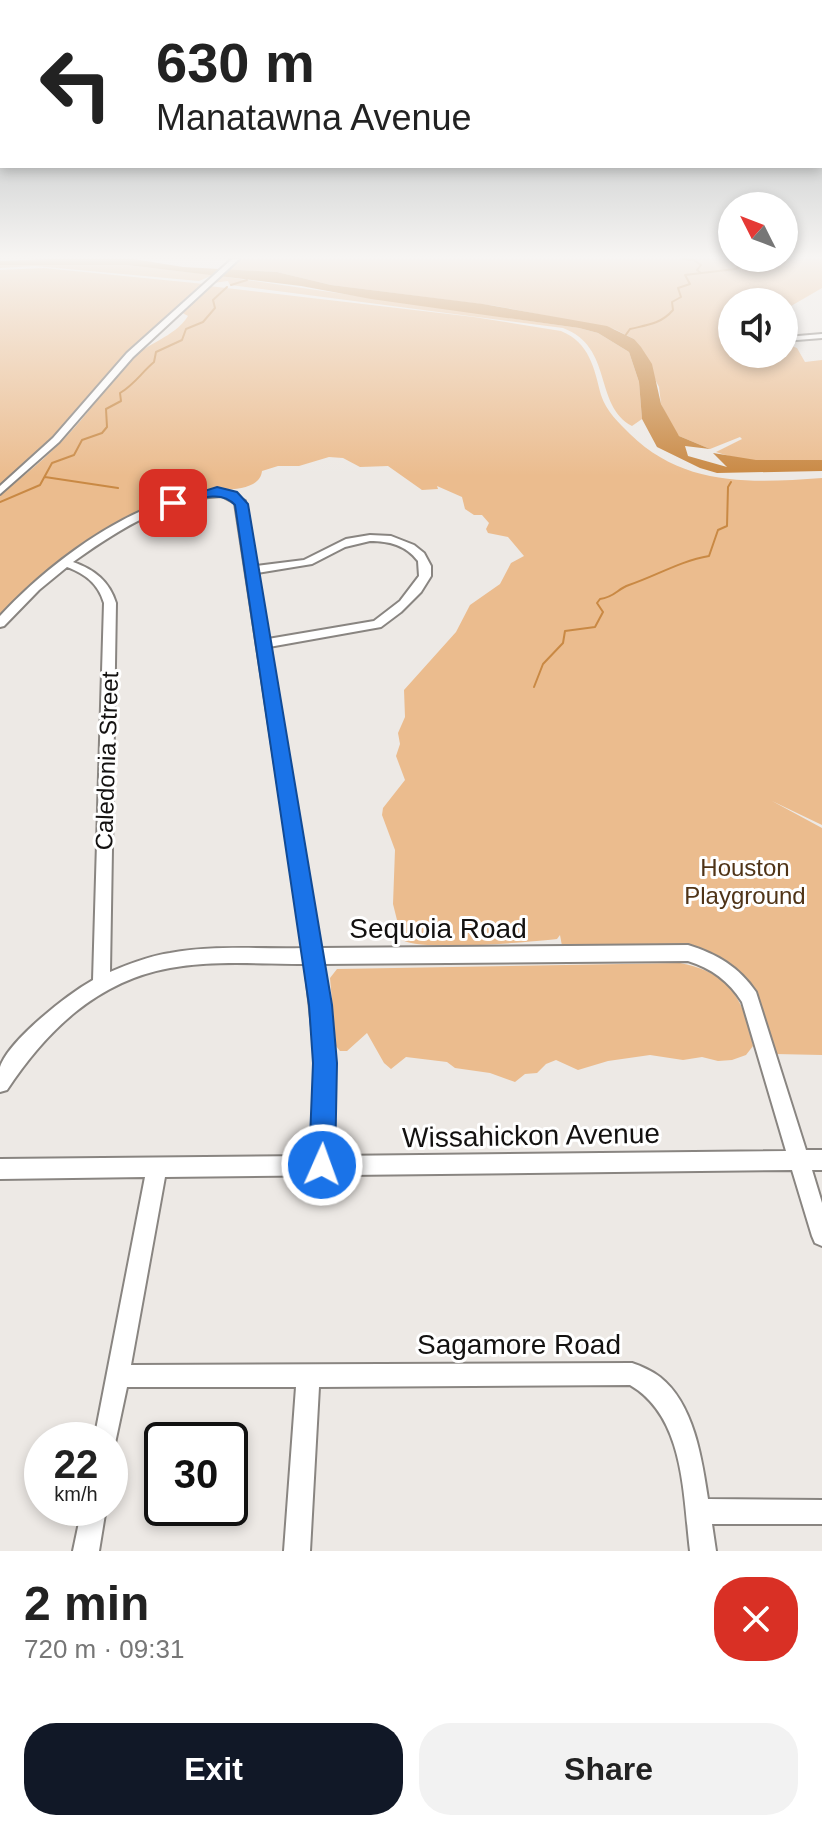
<!DOCTYPE html>
<meta charset="utf-8">
<style>
body{margin:0;font-family:Helvetica,sans-serif;background:#f2f2f2;color:#222;height:100vh;display:flex;flex-direction:column;font-size:30px;white-space:nowrap}
*{box-sizing:border-box;margin:0}
p{font-size:26px;color:#767676}
.icon{flex:none;width:44px;height:44px;fill:none;stroke:currentColor;stroke-width:2;stroke-linecap:round;stroke-linejoin:round}
.map{position:relative;height:1551px;overflow:hidden}
.side{display:flex;flex-direction:column;background:#fff;flex:1}
.side>*{flex:none}
.hud{position:absolute;left:0px;top:0px;width:822px;height:168px;box-shadow:0 4px 12px #0003;background:#fff;color:#222;overflow:hidden}
.needle{width:52px;rotate:312deg}
.buttons{position:absolute;left:718px;top:192px;display:grid;gap:16px}
.buttons a{display:grid;place-items:center;width:80px;height:80px;border-radius:50%;background:#fff;box-shadow:0 4px 12px #0003;font-size:40px}
.speed{position:absolute;left:24px;top:1422px;display:flex;gap:16px;font-size:40px;font-weight:700;text-align:center}
.speed>*{display:grid;place-content:center;width:104px;height:104px;border-radius:50%;background:#fff;box-shadow:0 4px 12px #0003;line-height:1}
.speed small{font-size:20px;font-weight:400}
.speed .limit{border:4px solid #111;border-radius:12px;background:#fff;color:#111}
.pin{position:absolute;display:grid;place-items:center;width:68px;height:68px;color:#fff;margin:-34px;border-radius:16px;box-shadow:0 4px 12px #0006}
.me{position:absolute;width:88px;margin:-44px;rotate:2deg;stroke-linejoin:round;filter:drop-shadow(0 0 6px #0008)}
.turn{display:flex;align-items:center;gap:28px;height:168px;padding:0 24px;font-size:36px}
.turn .icon{width:104px;height:104px;stroke-width:2.5}
.turn b{display:block;font-size:56px;line-height:68px}
.round{display:grid;place-items:center;flex:none;width:84px;height:84px;border-radius:32px;background:#f2f2f2}
.overview{display:flex;align-items:center;justify-content:space-between;height:136px;padding:0 24px}
h1{font-size:48px;font-weight:600;line-height:60px}
.cta{display:flex;gap:16px;margin-top:auto;padding:16px 24px}
.cta a{flex:1;height:92px;border-radius:32px;background:#111827;color:#fff;font-size:32px;font-weight:600;line-height:92px;text-align:center}
.cta a+a{background:#f2f2f2;color:#222}
.map>svg:first-child{display:block}
</style>
<div class="map">
<svg width="822" height="1551" viewBox="0 0 822 1551">
<rect width="100%" height="100%" fill="#ede9e5"/>
<path fill="#ebbc8e" d="M 241,259 L 822,259 L 822,288 L 791,306 L 794,311 L 792,321 L 784,325 L 784,302 L 732,302 L 732,354 L 784,354 L 784,343 L 797,348 L 805,362 L 822,360 L 822,460 C 790,464 747,463 716,452 L 742,439 L 740,437 L 710,449 L 679,436 L 674,431 L 661,404 L 659,387 L 634,339 L 614,329 L 496,306 L 331,285 L 277,272 L 228,270 Z
M 50,263 L 127,265 L 213,275 L 199,281 L 35,266 L 0,268 L 0,265 Z
M 44,268 L 204,284 C 134,350 71,423 0,488 L 0,270 Z
M 220,276 L 579,328 L 598,333 L 629,352 L 639,382 L 642,419 L 632,426 C 593,405 614,347 563,328 L 230,285 L 228,281 L 212,283 Z
M 209,286 L 474,317 L 561,331 C 590,343 594,368 601,395 C 606,411 619,423 630,434 C 684,487 752,483 822,478 L 822,825 L 772,801 L 822,828 L 822,1055 L 775,1054 C 755,1005 751,967 696,947 L 562,946 L 560,935 L 557,939 C 527,942 425,952 402,940 L 393,904 L 395,850 L 382,815 L 383,808 L 405,780 L 396,756 L 400,744 L 398,733 L 405,717 L 404,690 L 456,632 L 470,605 L 500,584 L 511,563 L 524,556 L 508,537 L 488,533 L 486,529 L 489,523 L 482,515 L 474,515 L 465,509 L 462,497 L 437,486 L 438,489 L 422,490 L 388,466 L 360,467 L 343,458 L 329,457 L 299,466 L 278,466 L 262,471 C 259,497 208,486 186,494 C 117,523 53,562 0,616 L 0,495 C 29,472 59,447 82,419 C 98,400 113,379 130,361 C 147,342 174,338 188,316 L 181,312 Z
M 680,963 C 730,972 744,1000 753,1046 L 746,1055 L 732,1060 L 718,1061 L 702,1057 L 683,1060 L 650,1055 L 608,1061 L 578,1070 L 556,1060 L 546,1064 L 537,1073 L 525,1074 L 515,1082 L 490,1073 L 455,1068 L 447,1062 L 406,1057 L 391,1069 L 384,1063 L 367,1033 L 347,1051 L 340,1051 L 336,1046 L 330,978 L 337,969 Z"/>
<path fill="#c98944" d="M 53,259 L 133,259 L 183,267 L 277,272 L 331,285 L 483,304 L 607,326 L 634,339 L 641,347 L 652,364 L 661,404 L 679,436 L 710,449 L 685,446 L 688,456 L 727,467 L 713,453 L 756,460 L 822,460 L 822,471 L 717,473 L 700,468 L 657,447 L 642,419 L 639,382 L 629,352 L 598,333 L 579,328 L 371,299 L 301,286 L 127,265 L 0,265 L 0,261 Z"/>
<g fill="none" stroke-linecap="round" stroke-linejoin="round">
<path stroke="#c98944" stroke-width="2" d="M 683,259 L 694,260 L 701,265 L 697,270 L 701,273
M 231,285 L 247,280
M 625,336 L 630,329 C 647,325 661,324 673,310 L 672,302 L 681,297 L 678,288 L 690,284 L 685,275 L 735,269 L 755,259
M 45,477 L 118,488
M 0,502 L 40,485 L 52,463 L 74,455 L 82,440 L 102,433 L 107,427 L 106,409 L 121,401 L 120,393 C 135,384 141,373 154,362 L 156,352 L 182,340 L 186,329 L 203,322 L 215,308 L 213,300 L 227,287
M 534,687 L 543,664 L 563,643 L 565,631 L 595,627 L 603,612 L 597,603 L 600,599 C 615,597 617,589 629,585 C 656,576 680,561 709,556 L 718,530 L 727,526 L 728,487 L 731,482"/>
<g stroke="#898581" stroke-width="4">
<path id="minor" d="M 232,259 L 239,259 L 133,357 L 59,442 L 0,494 L 0,486 L 53,438 L 127,353 Z
M 822,334 L 822,338 L 784,341 L 786,337 Z
M 224,490 L 245,501 L 256,566 L 304,560 L 346,539 L 370,535 L 391,536 L 414,545 L 424,553 L 431,566 L 431,576 L 421,592 L 401,612 L 381,627 L 269,647 L 319,948 L 688,945 C 717,954 739,967 756,992 L 806,1150 L 822,1150 L 822,1170 L 812,1170 L 822,1203 L 822,1246 L 815,1243 L 812,1236 L 792,1170 L 165,1177 L 131,1365 L 632,1363 C 641,1366 652,1371 660,1377 C 694,1404 702,1459 708,1499 L 822,1500 L 822,1524 L 712,1524 L 716,1551 L 690,1551 C 683,1495 685,1417 630,1385 L 319,1387 L 310,1551 L 284,1551 L 296,1387 L 127,1387 L 114,1448 L 110,1450 L 110,1440 L 94,1440 L 145,1177 L 0,1179 L 0,1159 L 312,1156 L 316,1063 L 305,964 C 261,964 213,960 170,968 C 97,981 46,1031 7,1090 L 0,1092 C 0,1085 0,1074 0,1067 C 9,1040 68,994 93,980 L 104,603 C 98,583 85,574 67,567 L 39,590 L 4,626 L 0,627 L 0,616 C 54,558 143,492 224,490 ZM 222,496 L 235,503 L 303,948 C 259,949 213,945 170,953 C 149,956 129,964 110,972 L 116,603 C 109,581 95,570 73,562 C 116,531 168,498 222,496 ZM 370,541 C 389,541 406,545 418,561 L 419,576 L 400,601 L 374,621 L 268,639 L 257,573 L 312,564 L 345,547 ZM 688,961 C 711,968 729,981 742,1002 L 786,1151 L 332,1156 L 334,1063 L 322,964 Z
M 82,1508 L 106,1508 L 99,1551 L 73,1551 Z"/>
</g>
<use href="#minor" fill="#fff" fill-rule="evenodd"/>
</g>
<linearGradient id="sky" x2="0" y2="1"><stop stop-color="#9ba3a6"/><stop offset="0.54" stop-color="#f7f5f3"/><stop offset="1" stop-color="#f7f5f3" stop-opacity="0"/></linearGradient>
<rect width="822" height="476" fill="url(#sky)"/>
<path fill="#1a73e8" stroke="#114b97" stroke-width="2" d="M 217,487 L 237,492 L 248,504 L 332,1005 L 337,1063 L 335,1165 L 331,1174 L 322,1178 L 313,1174 L 309,1165 L 313,1063 L 309,1005 L 235,505 C 219,487 193,502 173,507 L 166,503 Z"/>
<g text-anchor="middle" stroke-width="6" stroke-linejoin="round" paint-order="stroke">
<g font-size="24" fill="#131110" stroke="#fff">
<text transform="translate(107 761) rotate(-88)" y="8">Caledonia Street</text>
</g>
<g font-size="24" fill="#503417" stroke="#fff">
<text x="745" y="876">Houston<tspan x="745" dy="28">Playground</tspan></text>
</g>
<g font-size="28" fill="#131110" stroke="#fff">
<text x="438" y="938">Sequoia Road</text>
<text transform="translate(531 1135) rotate(-1)" y="10">Wissahickon Avenue</text>
<text x="519" y="1354">Sagamore Road</text>
</g>
</g>
</svg>
<div class="buttons">
<a><svg class="needle" viewBox="-14 -14 28 28"><path d="M0-13l5 13h-10z" fill="#e53935"/><path d="M0 13l5-13h-10z" fill="#767676"/></svg></a>
<a><svg class="icon" aria-label="sound" viewBox="0 0 24 24"><path d="M4 9h4l5-4v14l-5-4H4zM17 9q2 3 0 6"/></svg></a>
</div>
<div class="speed"><div>22<small>km/h</small></div><div class="limit">30</div></div>
<div class="pin" style="left:173px;top:503px;background:#d93025"><svg class="icon" aria-label="arrive" viewBox="0 0 24 24"><path d="M6 21V4h12l-3 4 3 4H6"/></svg></div>
<svg class="me" style="left:322px;top:1165px" viewBox="-20 -20 40 40"><circle r="17" fill="#1a73e8" stroke="#fff" stroke-width="3"/><path d="M0-11L8 9 0 5-8 9z" fill="#fff"/></svg>
<div class="hud">
<div class="turn"><svg class="icon" aria-label="left" viewBox="0 0 24 24"><path d="M17 20v-9H6M10 6l-5 5 5 5"/></svg><div><b>630 m</b>Manatawna Avenue</div></div>
</div>
</div>
<section class="side">
<div class="overview"><div><h1>2 min</h1><p>720 m · 09:31</p></div><a class="round" style="background:#d93025;color:#fff"><svg class="icon" aria-label="close" viewBox="0 0 24 24"><path d="M6 6l12 12M18 6L6 18"/></svg></a></div>
<div class="cta"><a>Exit</a><a>Share</a></div>
</section>
